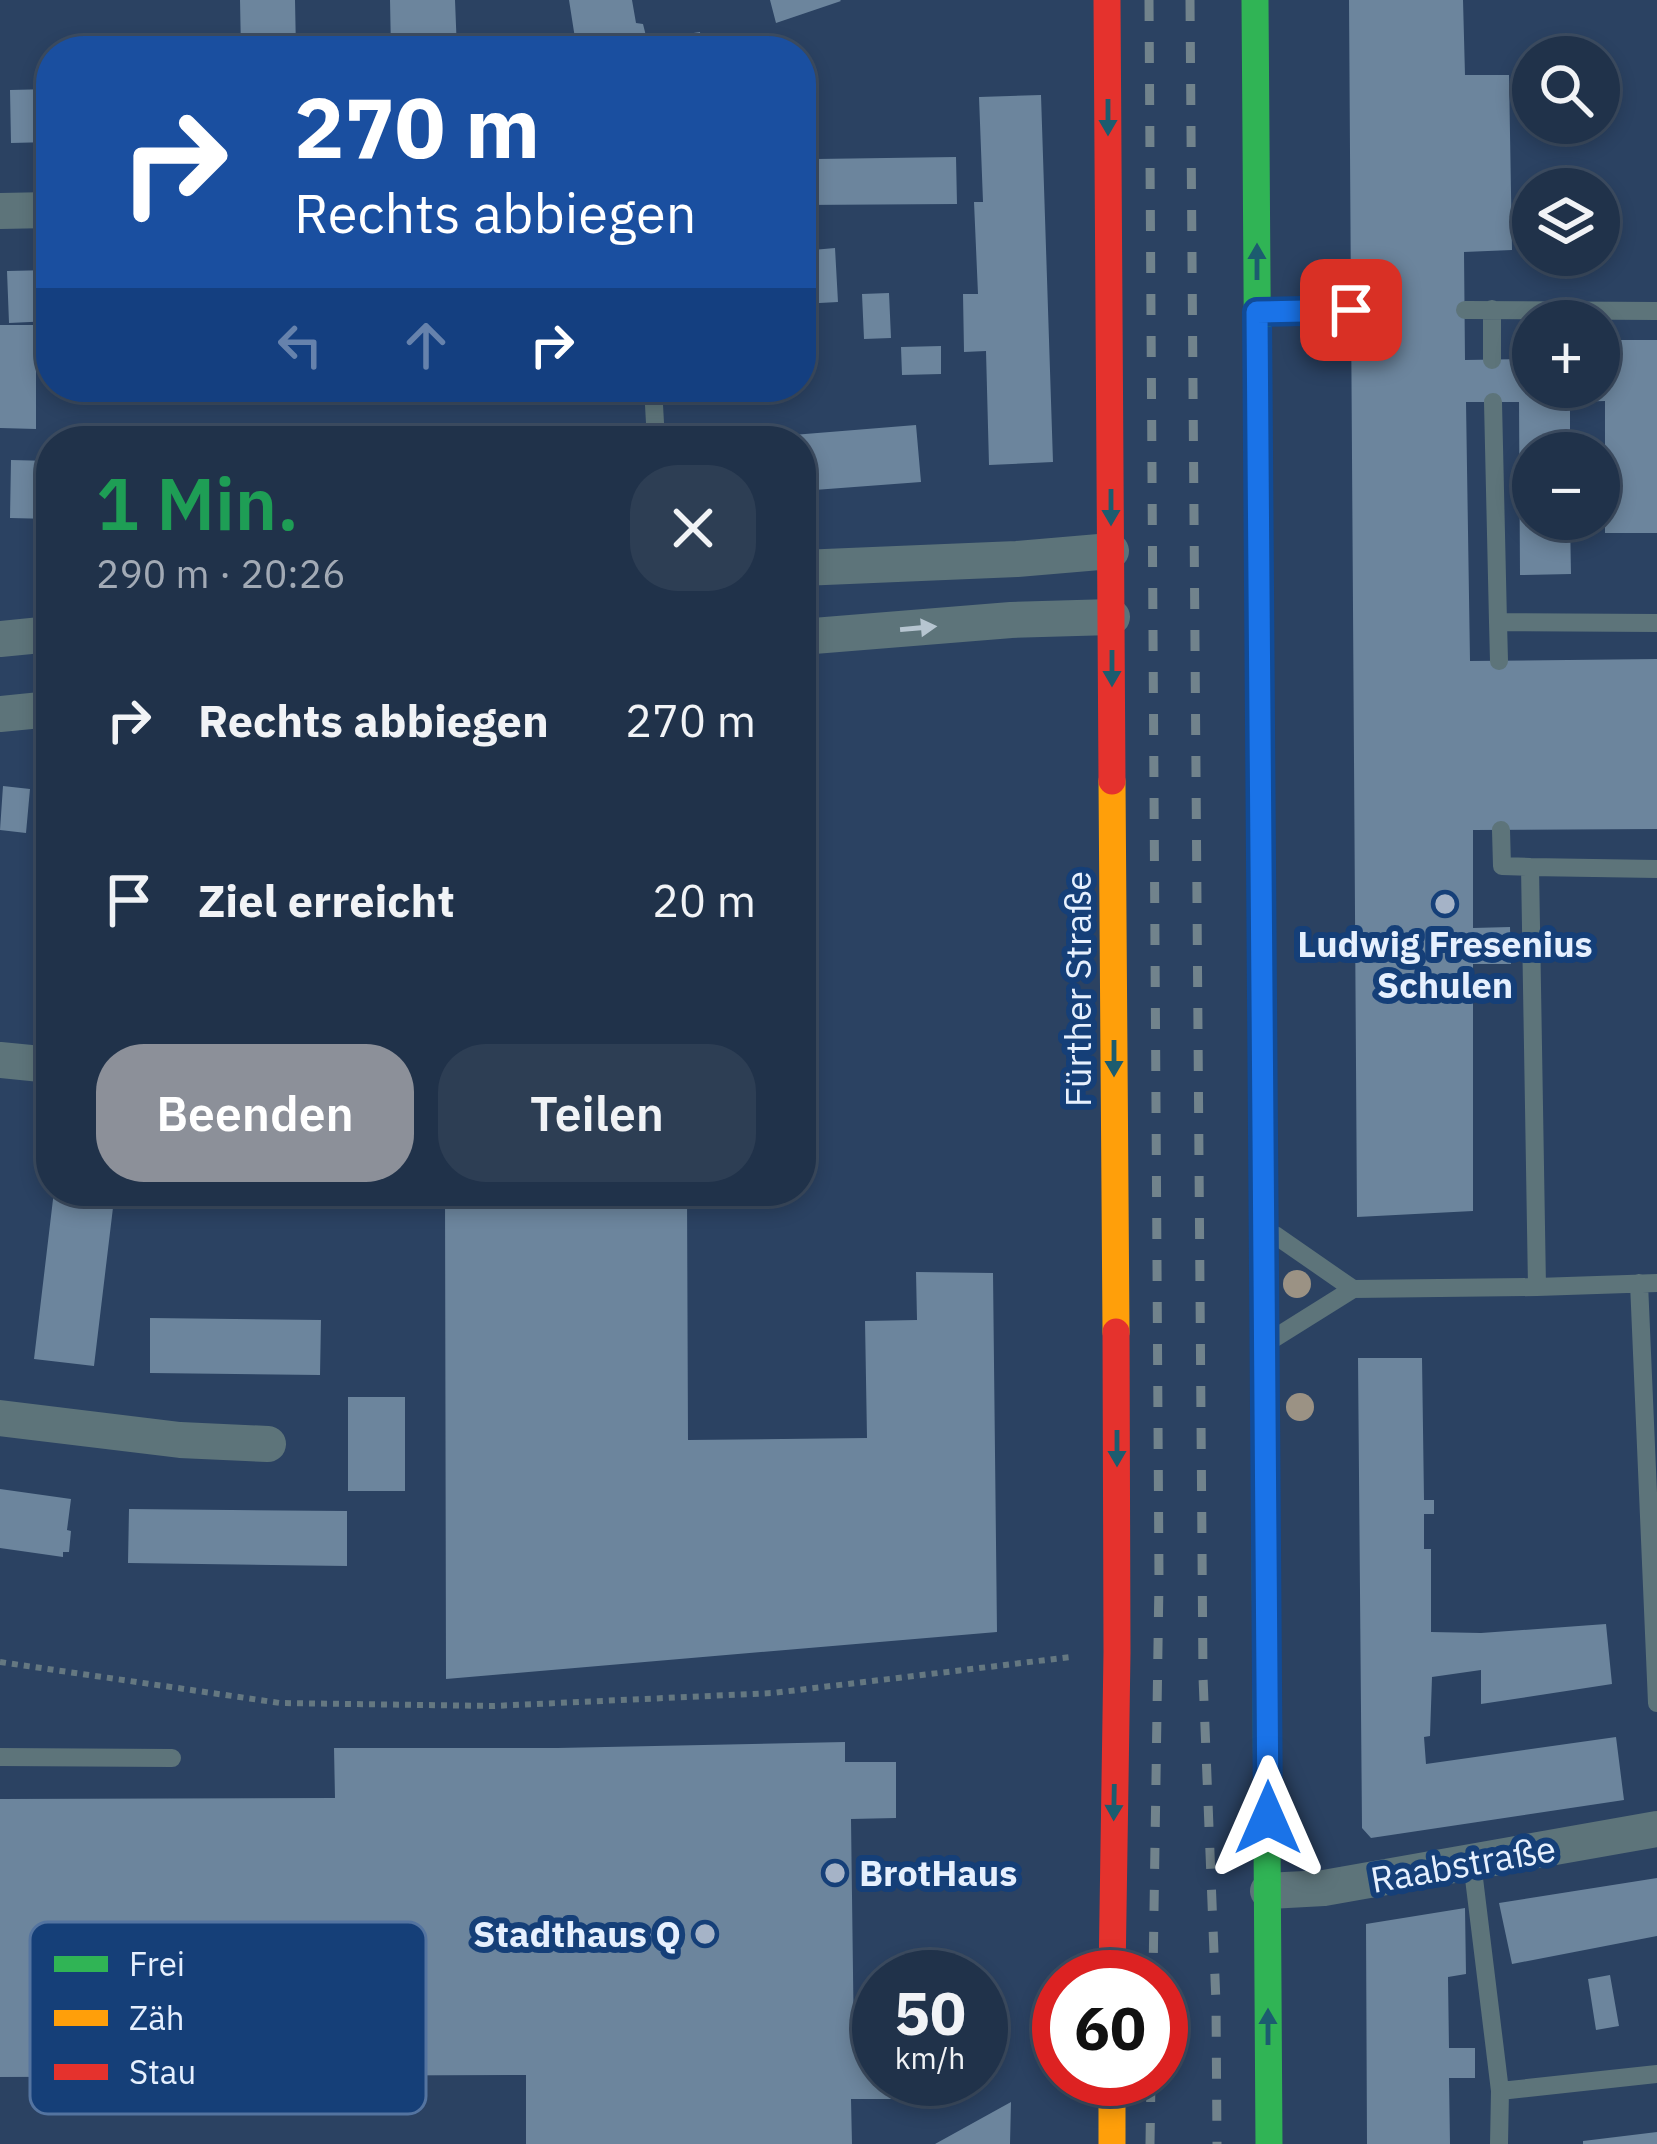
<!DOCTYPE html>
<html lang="de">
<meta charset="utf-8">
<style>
body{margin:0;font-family:"IBM Plex Sans",sans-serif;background:#2d3e54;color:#f1f3f6;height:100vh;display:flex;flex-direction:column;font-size:45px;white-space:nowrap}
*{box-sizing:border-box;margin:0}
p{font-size:39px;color:#a2aab5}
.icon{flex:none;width:66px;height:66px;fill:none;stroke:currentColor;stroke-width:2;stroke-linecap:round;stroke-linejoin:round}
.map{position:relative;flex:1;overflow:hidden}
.sheet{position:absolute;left:36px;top:426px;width:780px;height:780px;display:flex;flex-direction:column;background:#20324a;border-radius:48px;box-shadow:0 6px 18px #0003,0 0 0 3px #3d4d62}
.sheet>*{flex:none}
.banner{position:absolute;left:36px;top:36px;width:780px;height:366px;border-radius:48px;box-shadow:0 6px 18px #0003,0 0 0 3px #3d4d62;background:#1a4fa0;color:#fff;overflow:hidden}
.buttons{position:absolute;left:1512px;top:36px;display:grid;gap:24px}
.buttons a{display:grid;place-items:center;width:108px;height:108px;border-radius:50%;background:#20324a;box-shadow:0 6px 18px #0003,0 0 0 3px #3d4d62;font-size:60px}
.speed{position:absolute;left:852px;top:1950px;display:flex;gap:24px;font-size:60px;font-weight:700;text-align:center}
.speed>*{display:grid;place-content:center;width:156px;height:156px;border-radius:50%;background:#20324a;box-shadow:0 6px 18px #0003,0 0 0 3px #3d4d62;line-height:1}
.speed small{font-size:30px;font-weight:400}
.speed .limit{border:18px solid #d22;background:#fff;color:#111}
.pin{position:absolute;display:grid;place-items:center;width:102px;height:102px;color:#fff;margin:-51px;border-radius:24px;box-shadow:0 6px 18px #0006}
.me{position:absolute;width:132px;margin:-66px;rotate:0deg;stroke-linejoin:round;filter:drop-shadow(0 0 9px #0008)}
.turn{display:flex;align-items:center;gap:42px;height:252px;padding:0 60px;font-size:54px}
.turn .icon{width:156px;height:156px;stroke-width:2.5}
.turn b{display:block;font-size:84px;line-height:102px}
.lanes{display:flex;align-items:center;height:114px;padding:0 60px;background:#0003;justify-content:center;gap:60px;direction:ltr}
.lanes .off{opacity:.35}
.round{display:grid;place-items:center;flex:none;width:126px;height:126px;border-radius:48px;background:#2d3e54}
.head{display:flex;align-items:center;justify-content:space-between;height:204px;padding:0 60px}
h1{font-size:72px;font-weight:600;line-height:90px;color:#1e9e55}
.primary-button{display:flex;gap:24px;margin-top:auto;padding:24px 60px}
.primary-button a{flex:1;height:138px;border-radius:48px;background:#8c9099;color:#fff;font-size:48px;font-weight:600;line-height:138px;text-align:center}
.primary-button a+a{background:#2d3e54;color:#f1f3f6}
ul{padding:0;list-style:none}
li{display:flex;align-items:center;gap:36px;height:180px;padding:0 60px}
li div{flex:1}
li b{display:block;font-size:45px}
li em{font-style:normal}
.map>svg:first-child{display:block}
</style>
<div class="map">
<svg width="1657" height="2144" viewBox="0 0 1657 2144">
<rect width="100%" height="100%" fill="#2b4262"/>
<path fill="#6c859d" d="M 240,0 L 295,0 L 296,51 L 241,51 Z
M 390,0 L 455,0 L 457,51 L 391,51 Z
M 569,0 L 632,0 L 636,23 L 643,24 L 647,40 L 700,32 L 702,51 L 577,51 Z
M 770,0 L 840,0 L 841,1 L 776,23 Z
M 1349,0 L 1463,0 L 1465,75 L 1509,75 L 1512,250 L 1464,252 L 1465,360 L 1533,359 L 1533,387 L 1599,387 L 1599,359 L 1604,359 L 1604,340 L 1657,340 L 1657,533 L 1605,533 L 1605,401 L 1570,402 L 1570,453 L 1533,453 L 1533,519 L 1570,519 L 1571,574 L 1520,575 L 1519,402 L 1466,402 L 1470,661 L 1657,659 L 1657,829 L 1473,830 L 1473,928 L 1510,927 L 1511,964 L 1473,964 L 1473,1211 L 1357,1217 Z
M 813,66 L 816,159 L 956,157 L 957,204 L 801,205 L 801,73 Z
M 51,89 L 51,142 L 11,143 L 10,90 Z
M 1041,95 L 1053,462 L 989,465 L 986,351 L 964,352 L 963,294 L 978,294 L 974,202 L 983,202 L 979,97 Z
M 835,248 L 838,302 L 801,304 L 801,251 Z
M 51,270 L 51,321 L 9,323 L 7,271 Z
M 889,293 L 891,338 L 864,339 L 862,294 Z
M 0,325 L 36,325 L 36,429 L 0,428 Z
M 941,346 L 941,374 L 902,375 L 901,347 Z
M 916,425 L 921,482 L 801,491 L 801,441 L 757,441 L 757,438 Z
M 11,460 L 51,461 L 51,519 L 10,518 Z
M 3,786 L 30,789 L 26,833 L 0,830 Z
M 815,812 L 815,847 L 801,847 L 801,813 Z
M 54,1191 L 115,1191 L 94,1366 L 34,1359 Z
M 182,1191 L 368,1191 L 368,1198 L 182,1197 Z
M 445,1191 L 687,1191 L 688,1440 L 867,1438 L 865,1321 L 917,1320 L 916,1272 L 993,1273 L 997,1632 L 446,1679 Z
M 150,1318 L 321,1320 L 320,1375 L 150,1373 Z
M 1358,1358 L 1422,1358 L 1424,1500 L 1434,1500 L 1434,1514 L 1424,1514 L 1424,1549 L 1431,1549 L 1431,1632 L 1481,1633 L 1606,1624 L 1612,1684 L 1481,1704 L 1481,1670 L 1432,1677 L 1430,1736 L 1424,1737 L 1426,1764 L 1616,1737 L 1624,1800 L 1371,1838 L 1362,1828 Z
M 348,1397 L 405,1397 L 405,1491 L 348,1491 Z
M 0,1489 L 71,1499 L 67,1530 L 71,1531 L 69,1552 L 63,1552 L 63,1557 L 0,1548 Z
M 129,1509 L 347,1511 L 347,1566 L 128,1563 Z
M 845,1742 L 845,1762 L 896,1762 L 896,1818 L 851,1819 L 854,2049 L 879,2048 L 879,2079 L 899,2079 L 899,2099 L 851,2099 L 852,2144 L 526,2144 L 526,2075 L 0,2077 L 0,1799 L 335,1798 L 334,1748 L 557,1748 Z
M 1657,1878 L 1657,1936 L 1512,1964 L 1499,1903 Z
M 1465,1908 L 1466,1974 L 1448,1977 L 1449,2048 L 1475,2048 L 1475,2078 L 1449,2078 L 1450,2144 L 1367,2144 L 1366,1924 Z
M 1610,1975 L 1619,2026 L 1596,2030 L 1588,1979 Z
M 1011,2102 L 1010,2144 L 935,2144 Z
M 1657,2132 L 1657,2144 L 1583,2144 L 1583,2141 Z"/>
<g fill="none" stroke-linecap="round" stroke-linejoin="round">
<path stroke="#657881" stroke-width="6" stroke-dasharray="6 6" stroke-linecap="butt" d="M 0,1662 L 280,1703 L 493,1706 L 773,1693 L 1071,1657"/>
<path stroke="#5d747a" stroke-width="18" d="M 1492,309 L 1492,360
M 1465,310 L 1657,311
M 1262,312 L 1351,311
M 653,387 L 656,441
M 1493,402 L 1498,622
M 1499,661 L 1498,622 L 1657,623
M 1501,830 L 1502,866 L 1530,867
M 1639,1283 L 1657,1703
M 1537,1287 L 1657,1283
M 1353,1289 L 1537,1287 L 1530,867 L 1657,869
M 1273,1339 L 1353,1289 L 1275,1235
M 0,1757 L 172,1758
M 1472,1862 L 1500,2091 L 1657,2074
M 1499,2144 L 1500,2091"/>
<path stroke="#5d747a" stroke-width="36" d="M 0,211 L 51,210
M 801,568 L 1017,559 L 1111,551
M 801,637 L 1011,620 L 1112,617
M 0,639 L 51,634
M 0,714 L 51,709
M 0,1060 L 51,1065
M 0,1418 L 180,1440 L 268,1444
M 1268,1891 L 1324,1888 L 1657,1829"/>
<path stroke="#30b455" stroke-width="27" d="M 1255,0 L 1260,703
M 1265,1532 L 1269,2144"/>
<path stroke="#ff9f0a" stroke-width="27" d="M 1112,781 L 1116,1332
M 1112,2079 L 1112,2144"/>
<path stroke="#e5322d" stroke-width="27" d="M 1107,0 L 1112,781
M 1260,703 L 1265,1532
M 1112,1977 L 1117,1652 L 1116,1332"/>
<path stroke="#71838c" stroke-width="9" stroke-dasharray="21 21" stroke-linecap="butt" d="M 1149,0 L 1159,1580 L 1153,1977
M 1190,0 L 1203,1677 L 1216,2003 L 1217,2144
M 1150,2144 L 1151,2079"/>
</g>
<g fill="#9b9284">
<circle cx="1297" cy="1284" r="14"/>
<circle cx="1300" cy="1407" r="14"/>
</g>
<defs><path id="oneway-solid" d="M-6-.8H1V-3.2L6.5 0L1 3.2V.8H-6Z" transform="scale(3)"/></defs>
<g fill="#1c5c6f">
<use href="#oneway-solid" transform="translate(1108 117) rotate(90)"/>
<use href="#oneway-solid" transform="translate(1257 262) rotate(-90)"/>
<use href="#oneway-solid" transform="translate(1111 507) rotate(90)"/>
<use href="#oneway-solid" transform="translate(1112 668) rotate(90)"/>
<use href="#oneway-solid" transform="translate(1114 1058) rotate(90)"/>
<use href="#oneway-solid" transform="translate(1117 1448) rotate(90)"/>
<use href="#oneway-solid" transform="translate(1114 1802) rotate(91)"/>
<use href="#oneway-solid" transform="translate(1268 2027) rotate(-90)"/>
</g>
<use fill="#b6c5d0" href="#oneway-solid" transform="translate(918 628) rotate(-5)"/>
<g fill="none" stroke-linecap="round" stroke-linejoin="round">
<g stroke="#114b97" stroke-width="30">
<path id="route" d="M 1268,1818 L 1257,312 L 1351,310"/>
</g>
<use href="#route" stroke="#1a73e8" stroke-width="21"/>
</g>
<g fill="#a5b3c7" stroke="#153f78" stroke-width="4.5">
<circle cx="1445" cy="904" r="12"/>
<circle cx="835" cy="1873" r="12"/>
<circle cx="705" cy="1934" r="12"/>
</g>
<g text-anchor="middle" stroke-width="12" stroke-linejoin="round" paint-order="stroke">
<g font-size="36" font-weight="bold" fill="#e6f0fe" stroke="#153f78">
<text x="1445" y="957">Ludwig Fresenius<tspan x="1445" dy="41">Schulen</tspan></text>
<text x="859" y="1886" text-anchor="start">BrotHaus</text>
<text x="681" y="1947" text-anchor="end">Stadthaus Q</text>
</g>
<g font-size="36" fill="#e6f0fe" stroke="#153f78">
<text transform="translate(1078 989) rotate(-90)" y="13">Fürther Straße</text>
<text transform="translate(1463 1864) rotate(-10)" y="13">Raabstraße</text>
</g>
</g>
<rect x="30" y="1922" width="396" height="192" rx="18" fill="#153f78" stroke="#5474a0" stroke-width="3"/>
<rect x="54" y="1956" width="54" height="16" fill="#30b455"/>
<rect x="54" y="2010" width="54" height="16" fill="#ff9f0a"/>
<rect x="54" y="2064" width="54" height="16" fill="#e5322d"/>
<g font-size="33" fill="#e6f0fe">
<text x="129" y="1976">Frei</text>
<text x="129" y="2030">Zäh</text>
<text x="129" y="2084">Stau</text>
</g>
</svg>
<div class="buttons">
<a><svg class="icon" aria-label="search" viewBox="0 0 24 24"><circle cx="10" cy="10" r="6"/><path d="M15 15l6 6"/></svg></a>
<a><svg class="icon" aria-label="layers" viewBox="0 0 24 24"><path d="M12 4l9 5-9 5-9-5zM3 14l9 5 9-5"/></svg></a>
<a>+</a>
<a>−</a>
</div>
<div class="speed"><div>50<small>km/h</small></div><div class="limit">60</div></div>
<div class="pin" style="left:1351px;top:310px;background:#d93025"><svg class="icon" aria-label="arrive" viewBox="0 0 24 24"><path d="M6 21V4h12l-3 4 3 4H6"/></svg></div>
<svg class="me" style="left:1268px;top:1818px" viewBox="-20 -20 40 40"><path d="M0-17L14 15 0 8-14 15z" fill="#1a73e8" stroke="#fff" stroke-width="4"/></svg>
<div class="banner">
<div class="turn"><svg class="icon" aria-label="right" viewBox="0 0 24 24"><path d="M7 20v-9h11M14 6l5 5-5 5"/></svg><div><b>270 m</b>Rechts abbiegen</div></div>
<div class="lanes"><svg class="icon off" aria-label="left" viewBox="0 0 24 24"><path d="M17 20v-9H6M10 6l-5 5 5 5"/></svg><svg class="icon off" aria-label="ahead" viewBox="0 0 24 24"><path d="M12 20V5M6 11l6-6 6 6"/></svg><svg class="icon" aria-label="right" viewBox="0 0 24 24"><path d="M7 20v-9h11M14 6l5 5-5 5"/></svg></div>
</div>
<section class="sheet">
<div class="head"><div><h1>1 Min.</h1><p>290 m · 20:26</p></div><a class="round"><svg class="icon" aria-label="close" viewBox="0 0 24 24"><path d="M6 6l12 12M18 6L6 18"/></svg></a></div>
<ul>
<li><svg class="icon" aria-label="right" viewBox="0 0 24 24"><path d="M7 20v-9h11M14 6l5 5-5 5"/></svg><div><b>Rechts abbiegen</b></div><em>270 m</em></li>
<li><svg class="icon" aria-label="arrive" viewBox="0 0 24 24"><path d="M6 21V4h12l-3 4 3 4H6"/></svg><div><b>Ziel erreicht</b></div><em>20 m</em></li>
</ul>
<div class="primary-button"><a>Beenden</a><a>Teilen</a></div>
</section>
</div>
